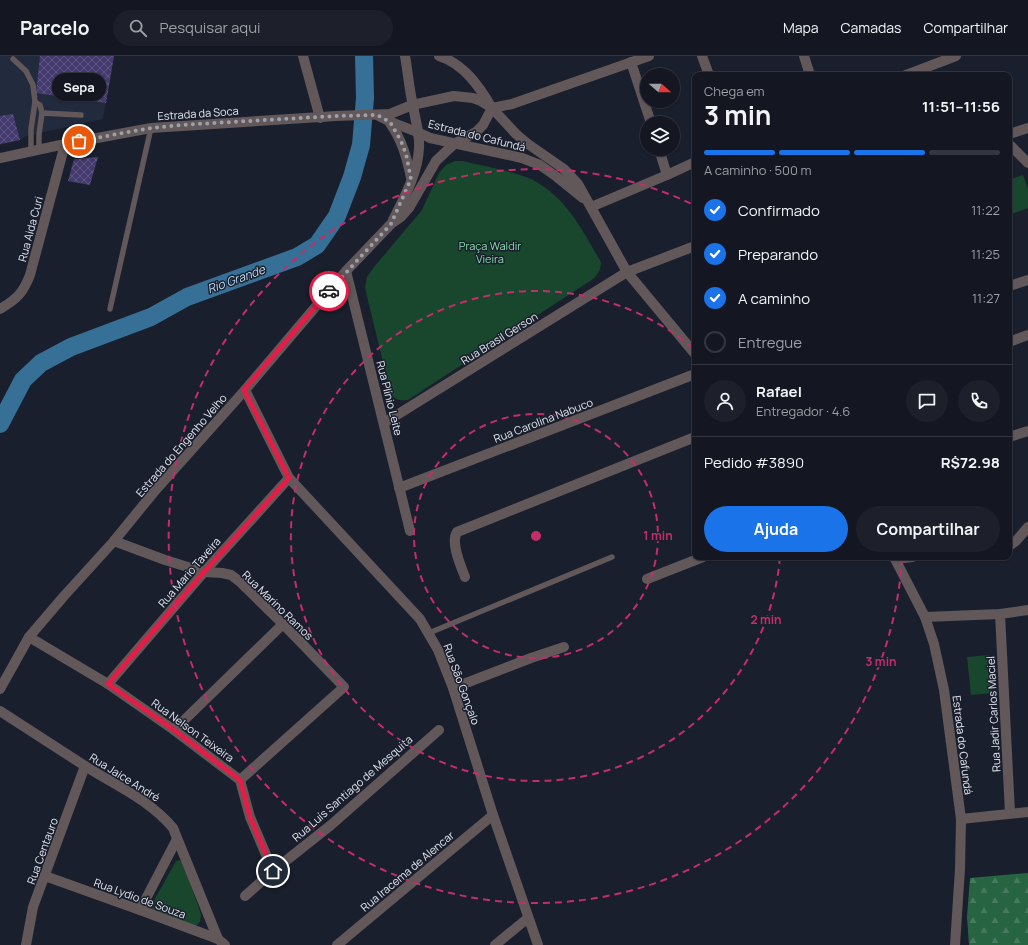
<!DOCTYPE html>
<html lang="pt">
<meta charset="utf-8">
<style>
body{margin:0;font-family:Manrope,sans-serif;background:#1d202a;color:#f1f3f6;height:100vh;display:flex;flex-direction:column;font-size:15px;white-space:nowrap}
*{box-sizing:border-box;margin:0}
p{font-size:13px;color:#9d9fa5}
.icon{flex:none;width:22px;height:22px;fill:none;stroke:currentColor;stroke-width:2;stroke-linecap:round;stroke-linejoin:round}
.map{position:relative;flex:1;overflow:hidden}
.drawer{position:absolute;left:692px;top:16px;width:320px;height:488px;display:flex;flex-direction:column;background:#141722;border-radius:8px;box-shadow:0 1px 3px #0004,0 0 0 1px #333640}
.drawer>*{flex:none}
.needle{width:26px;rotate:110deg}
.controls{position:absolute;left:640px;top:12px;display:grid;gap:8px}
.controls a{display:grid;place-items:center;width:40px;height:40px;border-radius:50%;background:#141722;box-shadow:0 1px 3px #0004,0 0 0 1px #333640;font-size:20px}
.pin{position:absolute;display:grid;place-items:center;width:34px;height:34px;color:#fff;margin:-17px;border:2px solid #fff;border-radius:50%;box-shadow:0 1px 4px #0007}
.courier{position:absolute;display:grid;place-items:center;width:40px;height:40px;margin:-20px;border:3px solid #e11d48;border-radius:50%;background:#fff;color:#222;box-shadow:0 1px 5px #0007}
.bubble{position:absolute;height:28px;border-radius:14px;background:#141722;box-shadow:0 1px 3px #0004,0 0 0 1px #333640;font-size:13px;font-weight:700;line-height:28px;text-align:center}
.head em{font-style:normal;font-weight:700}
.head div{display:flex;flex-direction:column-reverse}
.head{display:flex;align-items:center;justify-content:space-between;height:68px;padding:0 12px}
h1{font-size:26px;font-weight:700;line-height:30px}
.bar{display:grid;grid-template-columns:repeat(4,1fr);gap:6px 4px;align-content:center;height:48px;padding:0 12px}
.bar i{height:5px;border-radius:3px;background:#333640}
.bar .current{background:#1a73e8}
.bar p{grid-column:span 4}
.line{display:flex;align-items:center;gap:10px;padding:0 12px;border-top:1px solid #333640}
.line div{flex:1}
.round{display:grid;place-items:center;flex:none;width:42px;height:42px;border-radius:21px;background:#1d202a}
ol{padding:0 12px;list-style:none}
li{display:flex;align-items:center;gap:12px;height:44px}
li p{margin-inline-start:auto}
li .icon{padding:4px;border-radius:50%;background:#1a73e8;color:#fff;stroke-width:4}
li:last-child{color:#9d9fa5}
li i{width:22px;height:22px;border:2px solid #333640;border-radius:50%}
.button{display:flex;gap:8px;margin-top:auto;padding:8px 12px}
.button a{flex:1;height:46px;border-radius:24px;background:#1a73e8;color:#fff;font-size:16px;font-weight:700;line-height:46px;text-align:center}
.button a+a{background:#1d202a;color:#f1f3f6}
header{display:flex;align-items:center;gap:24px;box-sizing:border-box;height:56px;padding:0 20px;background:#141722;border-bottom:1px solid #333640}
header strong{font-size:19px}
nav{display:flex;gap:22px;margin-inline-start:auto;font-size:14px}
.search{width:280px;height:36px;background:#1d202a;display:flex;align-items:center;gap:10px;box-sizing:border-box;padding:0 14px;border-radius:22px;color:#9d9fa5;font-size:15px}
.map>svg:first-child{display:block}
.built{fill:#222a3d}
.green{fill:#18472d}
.forest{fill:url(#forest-firs)}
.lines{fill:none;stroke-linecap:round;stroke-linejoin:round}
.river{stroke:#367096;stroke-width:18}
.building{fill:url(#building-cross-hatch)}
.service{stroke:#62585a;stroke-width:5.5}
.minor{stroke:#62585a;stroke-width:10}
.tertiary{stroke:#62585a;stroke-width:10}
.done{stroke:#9ca0ab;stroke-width:4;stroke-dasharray:0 7.2}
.route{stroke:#e11d48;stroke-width:5}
.ring{fill:none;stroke:#c52d6a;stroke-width:2;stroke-dasharray:7 5}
.labels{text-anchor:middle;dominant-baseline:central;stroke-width:3;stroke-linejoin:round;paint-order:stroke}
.street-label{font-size:11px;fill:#e2e6ef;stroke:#1a1f2d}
.park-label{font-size:11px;fill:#85dda6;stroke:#1a1f2d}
.water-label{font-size:12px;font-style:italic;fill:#bdddf4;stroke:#1a1f2d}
.centre{fill:#c52d6a;stroke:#1a1f2d;stroke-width:2}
.ring-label{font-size:12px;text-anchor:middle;font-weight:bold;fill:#c52d6a;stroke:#1a1f2d;stroke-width:3;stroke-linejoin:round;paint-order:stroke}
</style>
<header>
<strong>Parcelo</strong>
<div class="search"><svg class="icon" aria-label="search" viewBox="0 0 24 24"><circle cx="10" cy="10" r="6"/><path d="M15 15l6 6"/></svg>Pesquisar aqui</div>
<nav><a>Mapa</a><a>Camadas</a><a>Compartilhar</a></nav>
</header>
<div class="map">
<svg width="1028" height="889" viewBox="0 0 1028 889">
<defs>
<pattern id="forest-firs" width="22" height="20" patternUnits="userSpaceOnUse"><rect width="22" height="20" fill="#276442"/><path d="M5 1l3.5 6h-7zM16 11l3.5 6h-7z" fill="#467a5e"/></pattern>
<pattern id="building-cross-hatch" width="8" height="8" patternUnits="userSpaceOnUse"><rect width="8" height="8" fill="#443a6e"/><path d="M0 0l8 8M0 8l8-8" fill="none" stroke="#5f5683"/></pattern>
</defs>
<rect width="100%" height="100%" fill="#1a1f2d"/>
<polygon class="built" points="0,0 114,0 103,63 26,80 20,84 0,89"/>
<g class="green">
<path d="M455,105H463C483,110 507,114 526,121C564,136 582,174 601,206C601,214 598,218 593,223L408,344C400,345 397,344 391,339L365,232L367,221L374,211L422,154L439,117L446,109Z"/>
<polygon points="1023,119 1028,133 1028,152 1009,159 1009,124"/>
<polygon points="989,599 993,637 971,639 967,601"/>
<polygon points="180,804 183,807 201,858 200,866 194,872 150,855 152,848 176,805"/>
</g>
<polygon class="forest" points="1028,817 1028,889 969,889 967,861 970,822"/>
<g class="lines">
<polyline class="river" points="0,368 23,324 41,307 71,291 151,261 187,241 297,201 317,189 337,160 352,121 361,89 365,42 364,0"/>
</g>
<g class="building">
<polygon points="40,0 114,0 106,47 36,37"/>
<polygon points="13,58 20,84 0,88 0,60"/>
<polygon points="98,101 90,129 68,125 74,103"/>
</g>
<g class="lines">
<g class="service">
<polyline points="13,3 26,15 33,29 35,46 31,73 31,95"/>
<polyline points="35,46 40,49 42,57"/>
<polyline points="39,93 39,78 42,57 81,59"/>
<polyline points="110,253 151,72"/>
<polyline points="429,577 612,501"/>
</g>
<g class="minor">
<polyline points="303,0 320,62"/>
<polyline points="702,0 709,19"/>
<polyline points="804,0 810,19"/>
<polyline points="631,6 651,67"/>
<polyline points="906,19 956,0"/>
<polyline points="492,52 512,48 649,0"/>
<polyline points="1009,78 1028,72"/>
<polyline points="1009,88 1028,107"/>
<polyline points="659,93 667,119"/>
<polyline points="591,151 667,119 695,106"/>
<polyline points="346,215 410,475"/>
<polyline points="1009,230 1028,224"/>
<path d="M0,253C17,243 23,237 30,219L65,88"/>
<polyline points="1009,286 1028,279"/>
<polyline points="245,334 289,422 420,563 438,594 453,632 493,759 538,889"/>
<polyline points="384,367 627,216 695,190"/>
<polyline points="1009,381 1028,375"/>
<polyline points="399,432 695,318"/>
<polyline points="114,485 165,504 204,516 222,517 231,519 239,525 283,568 344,631 240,724"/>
<polyline points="1009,490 1016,485 1028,471"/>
<polyline points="895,503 913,501"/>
<path d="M465,521C461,510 450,487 457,476L695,381"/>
<polyline points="647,523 703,501"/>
<polyline points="1000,558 1010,757"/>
<polyline points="925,561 1000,558 1028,554"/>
<polyline points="29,581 108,628 174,674 240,724 250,761 273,815"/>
<polyline points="108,628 204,516 289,422"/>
<polyline points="453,632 531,602 564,591"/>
<path d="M0,655C28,673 57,692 85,710C115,729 150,744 173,772L218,883"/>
<polyline points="174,674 283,568"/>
<polyline points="961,763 1028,756"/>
<polyline points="45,820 140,854 218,883 225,889"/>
<polyline points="245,840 273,815 331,769 439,674"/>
<polyline points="140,854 177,783"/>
<polyline points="26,889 33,851 85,710"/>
<polyline points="337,889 493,759"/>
<polyline points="495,889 528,862"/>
</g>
<g class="tertiary">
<path d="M377,59C394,69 413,73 430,82L522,102L540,109L557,121L583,142"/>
<path d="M390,67C402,84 407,102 411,122"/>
<polyline points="0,102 65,88 151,72 336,60 390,58 412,49 454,40 473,42 481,45 492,52 516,78 528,88 564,113 578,128 627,216 695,298"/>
<path d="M393,164C404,142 418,117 419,92C420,77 415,64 413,49C409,33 408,16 405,0"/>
<polyline points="894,501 925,561 934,588 944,634 961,763 960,813 955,889"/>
<path d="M0,633L29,581L64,540L114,485L154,436L245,334L346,215L391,168L401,161L409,152L436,105L454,88L476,76L483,69L492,52C479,30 464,8 439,0"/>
</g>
</g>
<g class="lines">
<polyline class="done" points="79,85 151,72 180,69 336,60 377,59 390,66 401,85 406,98 411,123 391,168 329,235"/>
<polyline class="route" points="273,815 250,761 240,724 174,674 108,628 204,516 289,422 244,334 329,235"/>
</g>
<g class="ring">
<circle cx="536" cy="480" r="122"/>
<path d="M780 501A245 245 0 1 1 693 292"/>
<path d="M902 502A367 367 0 1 1 694 149"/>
</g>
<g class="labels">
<g class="street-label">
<text transform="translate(198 57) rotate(-4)">Estrada da Soca</text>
<text transform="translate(477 79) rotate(14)">Estrada do Cafundá</text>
<text transform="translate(30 173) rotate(-75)">Rua Aida Curi</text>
<text transform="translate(499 282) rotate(-32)">Rua Brasil Gerson</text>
<text transform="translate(390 342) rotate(76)">Rua Plínio Leite</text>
<text transform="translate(543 364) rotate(-21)">Rua Carolina Nabuco</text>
<text transform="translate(181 389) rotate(-49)">Estrada do Engenho Velho</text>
<text transform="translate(189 516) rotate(-49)">Rua Mario Taveira</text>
<text transform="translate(278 549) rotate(44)">Rua Marino Ramos</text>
<text transform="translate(462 628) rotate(70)">Rua São Gonçalo</text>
<text transform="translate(993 658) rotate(-93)">Rua Jadir Carlos Maciel</text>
<text transform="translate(193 674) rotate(36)">Rua Nelson Teixeira</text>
<text transform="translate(963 689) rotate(83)">Estrada do Cafundá</text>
<text transform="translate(125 721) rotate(32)">Rua Jaice André</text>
<text transform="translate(352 732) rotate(-41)">Rua Luís Santiago de Mesquita</text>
<text transform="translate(42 795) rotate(-70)">Rua Centauro</text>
<text transform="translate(407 815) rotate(-40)">Rua Iracema de Alencar</text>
<text transform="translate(140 842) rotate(20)">Rua Lydio de Souza</text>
</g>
<g class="park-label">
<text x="490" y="189">Praça Waldir<tspan x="490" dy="13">Vieira</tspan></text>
</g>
<g class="water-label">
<text transform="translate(236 223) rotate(-20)">Rio Grande</text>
</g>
</g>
<circle cx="536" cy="480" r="6" class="centre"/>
<g class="ring-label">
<text x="658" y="484">1 min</text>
<text x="766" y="568">2 min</text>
<text x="881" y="610">3 min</text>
</g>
</svg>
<div class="controls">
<a><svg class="needle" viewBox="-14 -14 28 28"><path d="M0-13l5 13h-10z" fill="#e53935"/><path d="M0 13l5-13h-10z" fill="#9d9fa5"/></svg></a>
<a><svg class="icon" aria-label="layers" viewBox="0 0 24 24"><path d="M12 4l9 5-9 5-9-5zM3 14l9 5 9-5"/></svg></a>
</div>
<div class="pin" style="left:79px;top:85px;background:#ea580c"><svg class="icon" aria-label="bag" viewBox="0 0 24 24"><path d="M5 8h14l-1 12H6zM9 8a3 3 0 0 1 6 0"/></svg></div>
<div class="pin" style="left:273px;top:815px;background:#1f2937"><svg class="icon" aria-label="home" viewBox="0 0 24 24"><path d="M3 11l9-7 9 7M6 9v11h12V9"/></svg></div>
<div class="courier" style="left:329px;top:235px"><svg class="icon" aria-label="car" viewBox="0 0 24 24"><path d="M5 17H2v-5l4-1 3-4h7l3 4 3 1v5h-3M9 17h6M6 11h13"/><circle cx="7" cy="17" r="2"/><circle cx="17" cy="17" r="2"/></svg></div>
<div class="bubble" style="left:52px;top:17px;width:54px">Sepa</div>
<section class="drawer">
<div class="head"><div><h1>3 min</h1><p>Chega em</p></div><em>11:51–11:56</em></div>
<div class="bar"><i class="current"></i><i class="current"></i><i class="current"></i><i></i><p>A caminho · 500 m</p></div>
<ol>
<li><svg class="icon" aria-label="check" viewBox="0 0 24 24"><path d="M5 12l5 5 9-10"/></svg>Confirmado<p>11:22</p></li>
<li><svg class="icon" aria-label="check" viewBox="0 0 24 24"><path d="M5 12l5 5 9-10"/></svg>Preparando<p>11:25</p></li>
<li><svg class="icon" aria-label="check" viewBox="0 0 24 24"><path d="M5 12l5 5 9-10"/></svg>A caminho<p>11:27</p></li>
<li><i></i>Entregue</li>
</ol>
<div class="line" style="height:72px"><a class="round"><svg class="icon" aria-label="person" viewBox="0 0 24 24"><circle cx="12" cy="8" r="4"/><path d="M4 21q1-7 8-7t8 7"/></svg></a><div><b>Rafael</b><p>Entregador · 4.6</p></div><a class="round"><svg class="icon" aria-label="chat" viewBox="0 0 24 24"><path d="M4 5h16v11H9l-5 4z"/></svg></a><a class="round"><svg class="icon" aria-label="phone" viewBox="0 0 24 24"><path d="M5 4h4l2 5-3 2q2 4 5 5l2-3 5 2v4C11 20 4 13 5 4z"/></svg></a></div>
<div class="line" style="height:52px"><div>Pedido #3890</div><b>R$72.98</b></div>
<div class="button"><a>Ajuda</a><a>Compartilhar</a></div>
</section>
</div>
